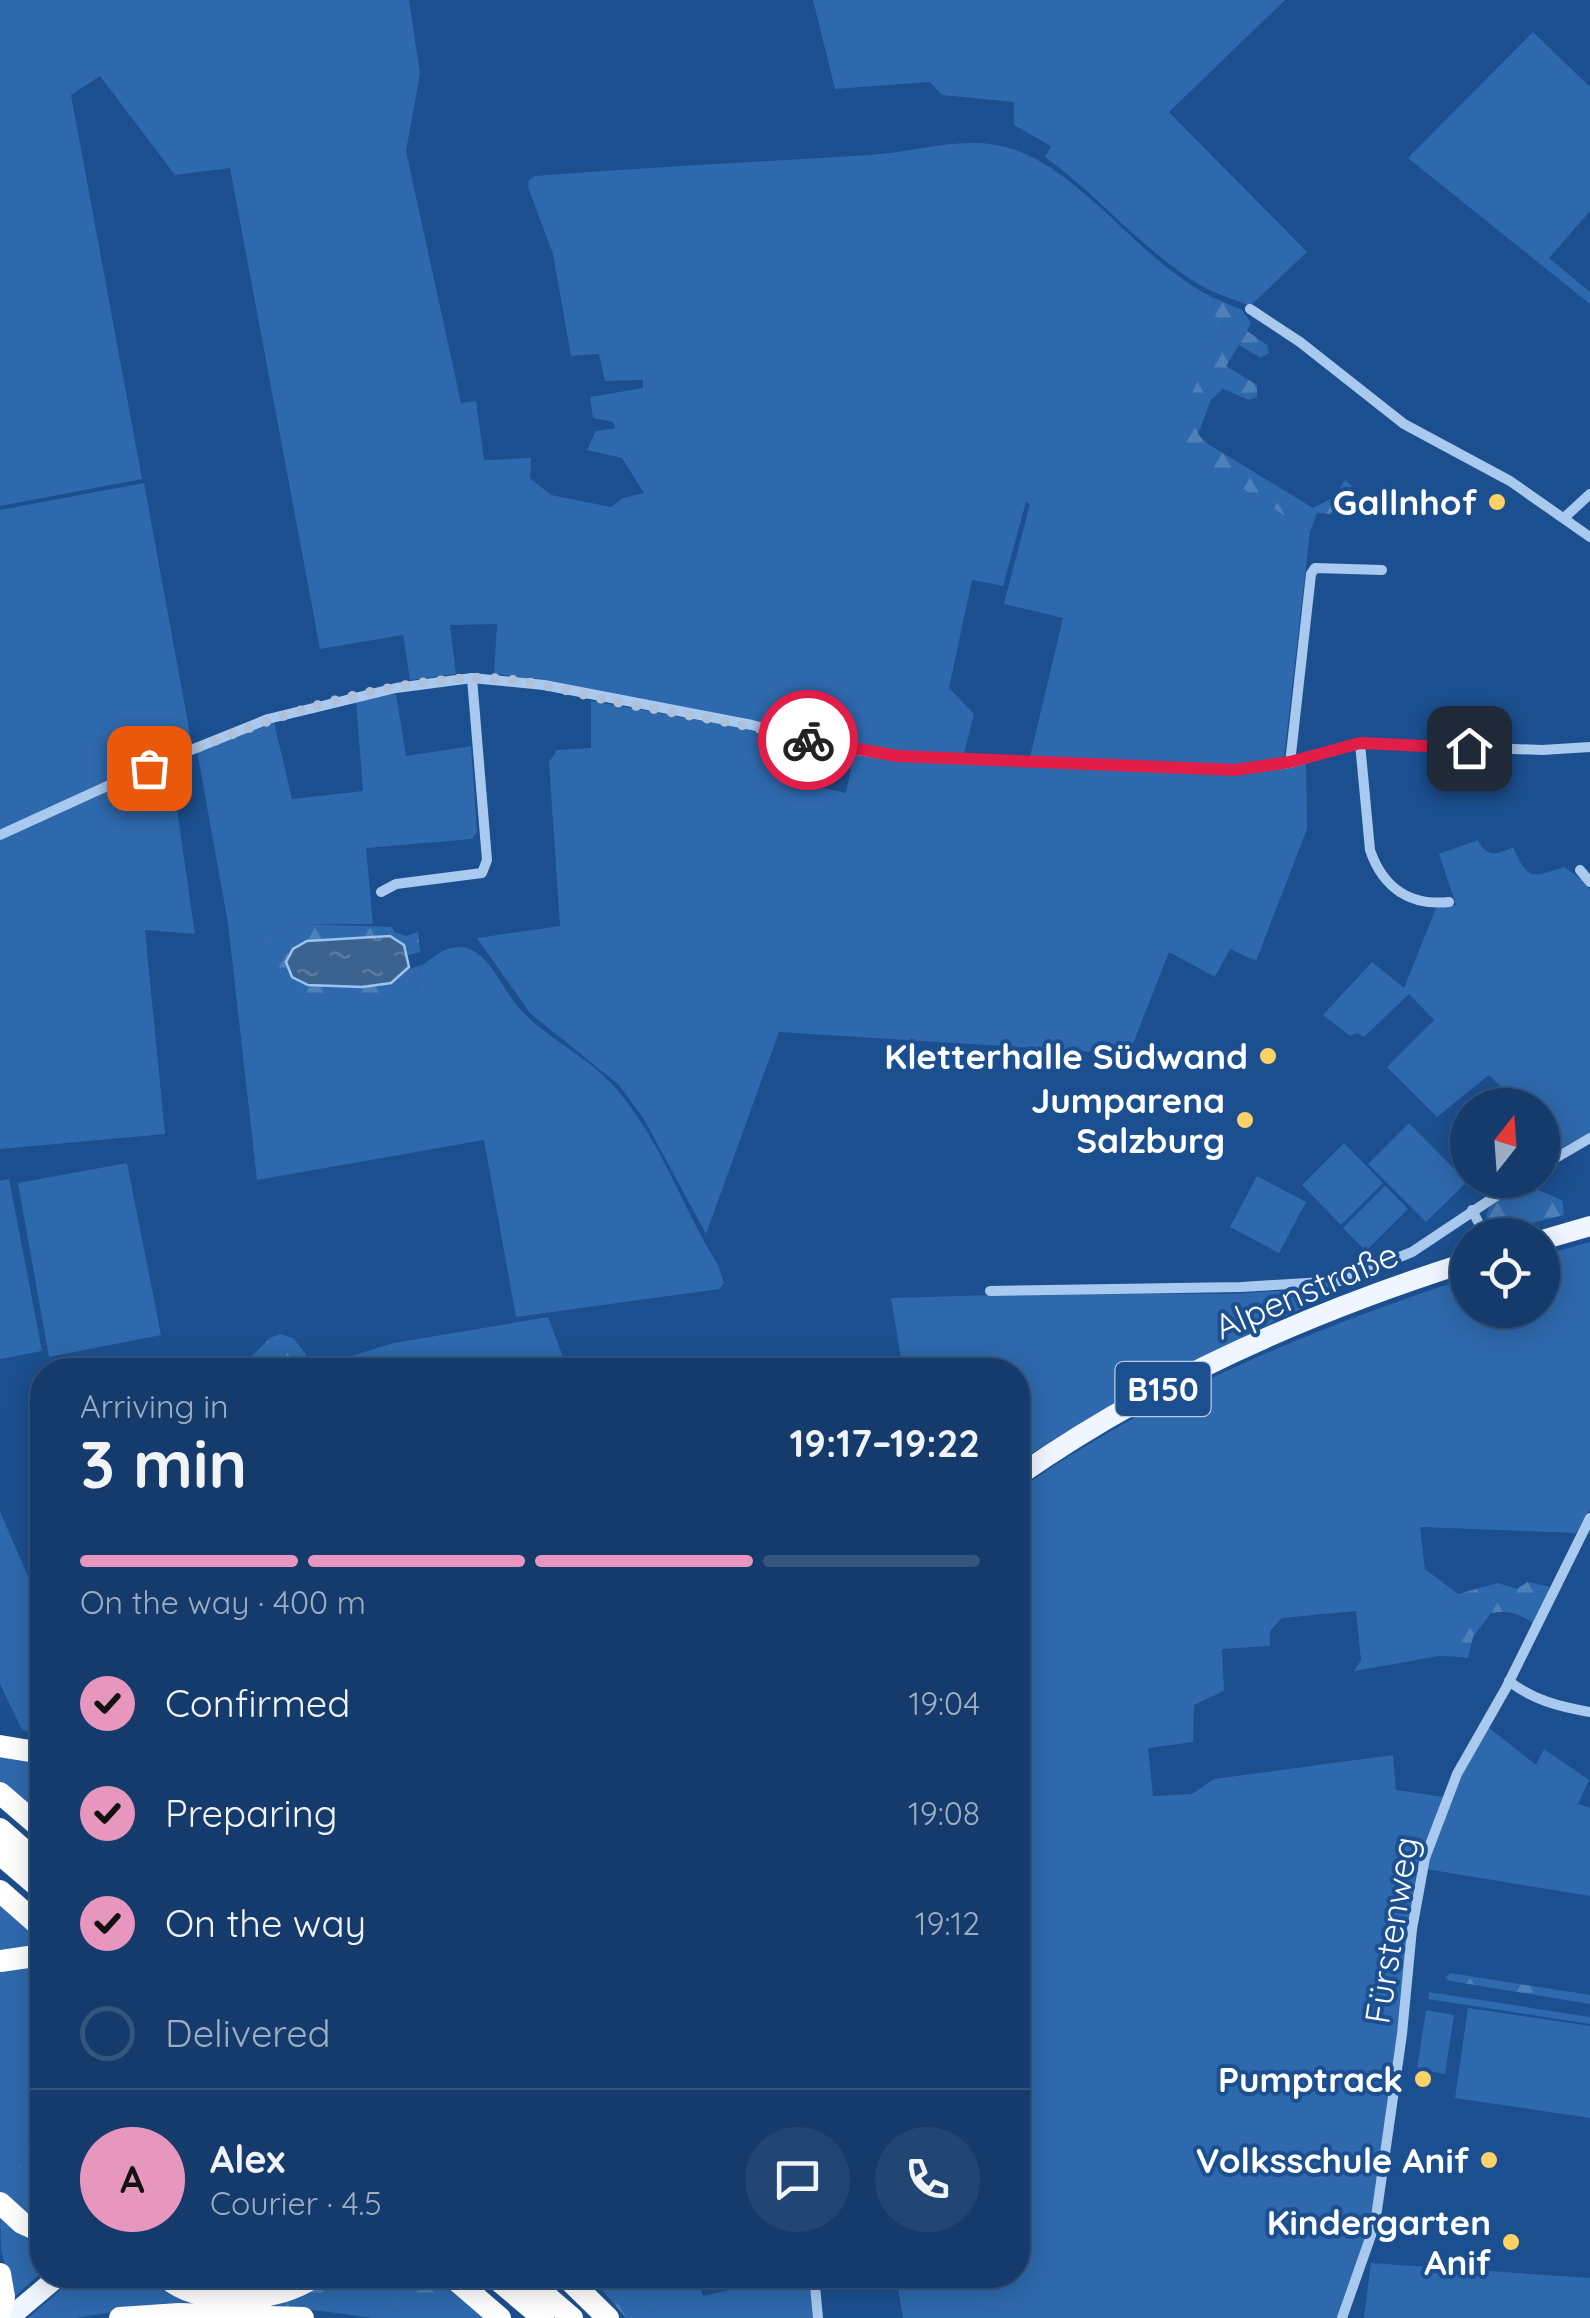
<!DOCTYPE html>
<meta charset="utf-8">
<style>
body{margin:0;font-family:Quicksand,sans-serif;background:#214673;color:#f1f3f6;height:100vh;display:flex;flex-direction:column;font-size:38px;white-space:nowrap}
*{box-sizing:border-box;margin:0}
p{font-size:32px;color:#9dadc1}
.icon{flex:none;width:55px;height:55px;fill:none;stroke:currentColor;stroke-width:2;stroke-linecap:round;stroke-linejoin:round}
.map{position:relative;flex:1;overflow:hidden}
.drawer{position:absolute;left:30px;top:1358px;width:1000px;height:930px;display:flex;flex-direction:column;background:#143b6b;border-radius:40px;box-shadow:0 5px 25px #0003,0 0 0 2px #33557e}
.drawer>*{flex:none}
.needle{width:65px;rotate:17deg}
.tools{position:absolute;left:1450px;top:1088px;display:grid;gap:20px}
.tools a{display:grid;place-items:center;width:110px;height:110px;border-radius:50%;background:#143b6b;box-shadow:0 5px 25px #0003,0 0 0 2px #33557e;font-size:50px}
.pin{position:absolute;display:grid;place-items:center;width:85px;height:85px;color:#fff;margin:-42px;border-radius:20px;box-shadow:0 5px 15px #0006}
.courier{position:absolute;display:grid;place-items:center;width:100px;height:100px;margin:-50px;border:8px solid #e11d48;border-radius:50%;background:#fff;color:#222;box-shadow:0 2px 12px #0007}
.summary em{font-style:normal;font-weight:800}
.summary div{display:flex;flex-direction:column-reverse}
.summary{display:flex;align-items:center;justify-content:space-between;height:170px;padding:0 50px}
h1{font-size:65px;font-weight:800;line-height:75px}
.bar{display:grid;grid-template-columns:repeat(4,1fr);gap:15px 10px;align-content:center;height:120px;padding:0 50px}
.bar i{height:12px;border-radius:8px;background:#33557e}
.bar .selected{background:#e797bd}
.bar p{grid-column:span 4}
.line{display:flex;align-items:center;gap:25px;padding:0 50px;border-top:2px solid #33557e}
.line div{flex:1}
.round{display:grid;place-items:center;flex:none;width:105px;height:105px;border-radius:52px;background:#214673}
ol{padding:0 50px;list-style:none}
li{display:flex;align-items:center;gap:30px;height:110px}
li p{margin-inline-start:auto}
li .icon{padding:10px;border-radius:50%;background:#e797bd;color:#111;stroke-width:4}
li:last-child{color:#9dadc1}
li i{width:55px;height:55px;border:5px solid #33557e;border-radius:50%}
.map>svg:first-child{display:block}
.grass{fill:#2e69ad}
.forest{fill:url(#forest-firs)}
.water{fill:url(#water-ripples);stroke:#9cc4f0;stroke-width:2.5}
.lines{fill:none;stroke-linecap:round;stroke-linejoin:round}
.street{stroke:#a9c9ee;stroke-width:10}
.primary{stroke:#f0f6ff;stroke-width:20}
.highway{stroke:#fff;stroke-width:22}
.done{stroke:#afc1d8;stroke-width:10;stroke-dasharray:0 18}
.route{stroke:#e11d48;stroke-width:12}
.poi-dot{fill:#ffd166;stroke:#1b4f8f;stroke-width:4}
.labels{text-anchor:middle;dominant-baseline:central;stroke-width:8;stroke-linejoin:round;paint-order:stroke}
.shield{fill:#1b4f8f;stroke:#bbcadd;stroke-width:2.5}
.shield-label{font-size:32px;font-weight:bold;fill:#fff}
.poi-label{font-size:35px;font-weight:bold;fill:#fff;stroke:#1b4f8f;text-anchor:end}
.street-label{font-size:35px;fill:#fff;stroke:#1b4f8f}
</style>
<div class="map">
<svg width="1590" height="2318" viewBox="0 0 1590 2318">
<defs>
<pattern id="forest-firs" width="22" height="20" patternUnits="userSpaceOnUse" patternTransform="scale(2.5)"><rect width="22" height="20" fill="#2e69ad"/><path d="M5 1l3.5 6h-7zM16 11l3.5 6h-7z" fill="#4d80b9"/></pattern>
<pattern id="water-ripples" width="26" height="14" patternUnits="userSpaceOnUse" patternTransform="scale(2.5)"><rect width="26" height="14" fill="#3c6290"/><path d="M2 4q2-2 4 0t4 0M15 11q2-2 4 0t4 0" fill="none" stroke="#597aa1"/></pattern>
</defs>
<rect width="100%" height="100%" fill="#1b4f8f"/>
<g class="grass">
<path d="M0,0H409L420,74L406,151L461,403L476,401L484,460L531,458L530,478L551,495L611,507L623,498L644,493L622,458L587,450L596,431L615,428L613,422L593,418L590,397L643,388V380L605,381L599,354L571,356L553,254L528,187L529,180L535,176C647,167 758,162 870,155C916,152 967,134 1013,149C1086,174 1141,263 1214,298L1211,313L1224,323L1171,442L1310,532L1284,758L1234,765L1030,757L1063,618L1004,604L1030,504L1026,502L1003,586L972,580L949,688L974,714L964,754L901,752L846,744L770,724L494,673L497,624L450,625L456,674L410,680L403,635L320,649L230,168L175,175L100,76L71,95L142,479L0,506Z"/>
<path d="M813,0H1285L1169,112L1307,252L1250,306C1234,299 1215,294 1200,285C1143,251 1099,196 1045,157L1051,146L1014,125V102L942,95L930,82L835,89Z"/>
<polygon points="1533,32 1590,87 1590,211 1549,258 1590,292 1590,304 1408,158"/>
<polygon points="144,483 192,745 0,830 0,510"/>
<path d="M396,694L406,756L471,746L477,832L472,839L366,848L373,924H303L271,932L297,994L416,992L422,965C430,960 439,952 448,949C484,936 500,987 519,1008C545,1037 581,1053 608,1080C658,1131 681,1206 718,1265L724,1283L719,1289L516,1317L484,1140L257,1180L228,923L197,751L274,722L292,799L363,791L356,701Z"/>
<polygon points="591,701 760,731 832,751 818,774 815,786 846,793 851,769 831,764 841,754 907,761 1151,771 1266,772 1306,763 1307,829 1256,961 1230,949 1215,977 1169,952 1129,1054 779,1032 706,1234 644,1119 619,1085 530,1013 477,938 560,926 549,762 557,750 591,748"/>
<polygon points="170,762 195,934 145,930 165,1134 0,1149 0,840"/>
<path d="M1478,840C1487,858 1497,855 1513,847C1529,881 1530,878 1564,867L1585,882L1590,891V1133L1561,1148L1543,1129L1542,1105H1519L1489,1075L1437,1117L1387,1067L1434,1020L1409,994L1364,1037L1357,1033L1350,1036L1323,1015L1372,962L1404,988L1436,908L1456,905L1439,854Z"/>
<polygon points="1409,1123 1467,1182 1426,1222 1368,1164"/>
<polygon points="1344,1143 1383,1183 1341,1225 1302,1185"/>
<polygon points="127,1163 161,1335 49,1357 18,1183"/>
<polygon points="1257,1176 1306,1202 1279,1253 1230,1227"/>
<polygon points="9,1179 42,1351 0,1359 0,1181"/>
<polygon points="1385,1186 1408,1209 1366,1251 1343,1228"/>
<path d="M1590,1242V1509L1576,1533L1420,1527L1425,1569L1458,1594L1451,1608L1463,1649L1462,1657L1439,1656L1354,1671L1361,1660L1356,1611L1282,1618L1270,1631V1646L1222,1649L1224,1691L1194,1705L1193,1742L1148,1748L1153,1796L1192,1794L1214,1779L1393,1755L1396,1790L1444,1797L1416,1876L1407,1932L1393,2081L1369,2231L1339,2318H903L898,2288L902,2275H1018V1490C1155,1395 1309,1329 1467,1278L1468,1310H1542L1543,1255Z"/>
<path d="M1323,1288L1327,1297C1220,1346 1117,1398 1018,1462V1370H903L891,1298L1061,1293L1230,1294Z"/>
<polygon points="548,1317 568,1370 325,1370 322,1361 341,1359 394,1343"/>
<polygon points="0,1512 42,1608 42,1733 22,1730 0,1684"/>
<polygon points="1488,1727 1536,1765 1544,1749 1589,1780 1578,1804 1590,1808 1590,1896 1426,1869 1459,1781"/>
<polygon points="0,1753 42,1760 42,1820 0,1784"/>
<polygon points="0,1899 42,1935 42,1949 0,1951"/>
<polygon points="42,1963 42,2133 27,2139 19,2167 42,2183 42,2226 0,2194 0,1968"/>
<polygon points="1429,1992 1590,2017 1590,2024 1428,1999"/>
<polygon points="1468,2008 1590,2026 1590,2118 1455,2098"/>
<polygon points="1426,2010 1454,2015 1445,2074 1417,2069"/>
<polygon points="0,2215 42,2239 42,2272 13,2298 1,2250"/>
<polygon points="1371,2263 1590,2278 1590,2318 1364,2318"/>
<polygon points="78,2275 154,2275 275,2302 273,2306 133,2309 75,2318 28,2318"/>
<polygon points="174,2275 305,2275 271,2289 195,2286"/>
<polygon points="325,2275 440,2275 490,2318 372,2318 330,2312 333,2308 322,2283"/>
<polygon points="619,2275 697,2275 703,2296 794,2275 809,2275 813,2318 655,2318"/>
</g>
<g class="forest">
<polygon points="1214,298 1242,310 1251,323 1247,331 1267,345 1269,353 1261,358 1239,345 1226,366 1257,385 1257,397 1249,400 1223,389 1211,400 1198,434 1208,444 1313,508 1334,497 1345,480 1352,486 1330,514 1317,513 1310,532 1170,442 1224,323 1211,313"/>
<polygon points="303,924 392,927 394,932 406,936 418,932 420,952 408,955 404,945 374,936 346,939 339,985 362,987 391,983 405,970 422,965 416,992 377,1000 297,994 262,969 270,932"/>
<path d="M1527,1180L1538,1190L1562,1200L1564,1215L1508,1229L1487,1226C1482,1201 1508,1191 1527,1180Z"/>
<polygon points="280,1334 293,1338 306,1354 306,1370 260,1370 252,1356 270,1338"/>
<path d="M1528,1582L1550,1587L1533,1623C1518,1613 1508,1610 1491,1613L1473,1637L1468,1658L1462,1657V1649L1453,1643L1451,1608L1458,1594L1498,1583L1516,1589Z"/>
<polygon points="1450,1973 1590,1995 1590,2004 1451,1981 1445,1978"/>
<polygon points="23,2032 41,2046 42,2052 42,2102 20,2078 22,2060 9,2047"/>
<polygon points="42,2133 42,2183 19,2167 27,2139"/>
<path d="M365,2275H426L441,2297C436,2308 431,2318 418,2318L374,2288Z"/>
<polygon points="594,2275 619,2275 655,2318 626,2318 602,2290"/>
<polygon points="322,2283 331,2286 333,2308 330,2312 273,2306 275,2302"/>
</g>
<polygon class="water" points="390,936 404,945 409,967 391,983 362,987 308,985 292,977 286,962 293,949 307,941"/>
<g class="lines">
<g class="street">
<polyline points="1250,309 1300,342 1404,424 1510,481 1590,537"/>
<polyline points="1565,517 1590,494"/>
<path d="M1360,743L1370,850C1383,888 1410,906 1449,902"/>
<polyline points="1290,763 1311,574 1315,568 1382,570"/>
<polyline points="0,835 149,767 268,719 396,688 472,678 544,685 752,725 835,747 897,756 1235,770 1290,763 1360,743 1542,750 1590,747"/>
<polyline points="1580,870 1590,882"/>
<polyline points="381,892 396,884 482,873 487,860 472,678"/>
<polyline points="1542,1166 1590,1138"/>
<polyline points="1472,1210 1485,1235"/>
<polyline points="990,1291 1241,1287 1340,1281 1412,1252 1520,1180"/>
<path d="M1509,1681C1532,1700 1561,1707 1590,1712"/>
<polyline points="814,2275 818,2318"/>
<polyline points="1342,2318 1375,2224 1402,2034 1412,1929 1425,1858 1457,1774 1506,1688 1590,1518"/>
</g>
<g class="primary">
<polyline points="1542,1240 1590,1226"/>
<path d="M1018,1476C1154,1381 1310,1312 1468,1262"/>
<polyline points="9,2318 60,2275"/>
</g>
<g class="highway">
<polyline points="0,1746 42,1753"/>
<polyline points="0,1793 42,1829"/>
<polyline points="0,1829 42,1866"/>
<polyline points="0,1854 42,1890"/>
<polyline points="0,1891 42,1928"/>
<polyline points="0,1961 42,1955"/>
<polyline points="0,2203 22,2223 42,2232"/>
<polyline points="0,2274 4,2297 0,2313"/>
<path d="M164,2275C196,2309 282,2303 316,2275"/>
<polyline points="450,2275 500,2318"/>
<polyline points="492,2275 543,2318"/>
<polyline points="522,2275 572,2318"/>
<polyline points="564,2275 608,2318"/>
<polyline points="120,2318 179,2314 303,2318"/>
</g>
</g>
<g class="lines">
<path class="done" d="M149,768C252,724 358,684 471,678C522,676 572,693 621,703C684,715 746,724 808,740"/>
<polyline class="route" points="808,740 897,756 1235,770 1290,762 1360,743 1469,748"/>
</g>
<g class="poi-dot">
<circle cx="1497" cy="502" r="10"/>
<circle cx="1268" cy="1056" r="10"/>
<circle cx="1245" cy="1120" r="10"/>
<circle cx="1423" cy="2079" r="10"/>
<circle cx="1489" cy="2160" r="10"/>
<circle cx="1511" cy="2242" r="10"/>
</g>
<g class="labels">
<rect class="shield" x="1115.5" y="1362" width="95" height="54" rx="8"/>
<g class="shield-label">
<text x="1163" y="1389">B150</text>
</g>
<g class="poi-label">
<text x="1477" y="502">Gallnhof</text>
<text x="1248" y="1056">Kletterhalle Südwand</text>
<text x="1225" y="1100">Jumparena<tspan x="1225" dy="40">Salzburg</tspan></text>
<text x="1403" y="2079">Pumptrack</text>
<text x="1469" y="2160">Volksschule Anif</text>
<text x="1491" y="2222">Kindergarten<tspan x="1491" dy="40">Anif</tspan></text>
</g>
<g class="street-label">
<text transform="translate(1306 1290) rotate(-23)">Alpenstraße</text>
<text transform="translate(1391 1930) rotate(-81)">Fürstenweg</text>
</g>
</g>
</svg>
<div class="tools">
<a><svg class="needle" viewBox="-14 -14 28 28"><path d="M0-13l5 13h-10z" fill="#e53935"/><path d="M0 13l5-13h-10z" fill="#9dadc1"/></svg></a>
<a><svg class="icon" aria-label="locate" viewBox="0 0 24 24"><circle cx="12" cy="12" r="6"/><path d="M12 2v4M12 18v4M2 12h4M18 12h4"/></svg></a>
</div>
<div class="pin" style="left:149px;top:768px;background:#ea580c"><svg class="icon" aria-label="bag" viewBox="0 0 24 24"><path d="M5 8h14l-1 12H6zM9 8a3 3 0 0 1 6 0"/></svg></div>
<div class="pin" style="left:1469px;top:748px;background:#1f2937"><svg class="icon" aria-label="home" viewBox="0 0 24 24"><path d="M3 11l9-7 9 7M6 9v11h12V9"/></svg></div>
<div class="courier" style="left:808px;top:740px"><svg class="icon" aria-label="bike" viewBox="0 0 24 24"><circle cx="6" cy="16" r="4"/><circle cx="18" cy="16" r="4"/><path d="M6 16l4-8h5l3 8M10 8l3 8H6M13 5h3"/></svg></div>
<section class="drawer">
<div class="summary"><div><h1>3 min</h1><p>Arriving in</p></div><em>19:17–19:22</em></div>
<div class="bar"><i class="selected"></i><i class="selected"></i><i class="selected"></i><i></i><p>On the way · 400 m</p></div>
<ol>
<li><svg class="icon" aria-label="check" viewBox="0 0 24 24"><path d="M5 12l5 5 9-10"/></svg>Confirmed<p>19:04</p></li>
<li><svg class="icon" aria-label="check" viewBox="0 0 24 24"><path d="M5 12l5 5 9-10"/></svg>Preparing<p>19:08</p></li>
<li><svg class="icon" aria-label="check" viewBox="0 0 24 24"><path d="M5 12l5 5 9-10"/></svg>On the way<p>19:12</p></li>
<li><i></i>Delivered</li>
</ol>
<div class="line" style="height:180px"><b class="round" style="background:#e797bd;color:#111">A</b><div><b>Alex</b><p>Courier · 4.5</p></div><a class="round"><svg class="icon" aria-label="chat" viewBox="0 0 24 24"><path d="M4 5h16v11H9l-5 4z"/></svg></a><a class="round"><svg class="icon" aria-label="phone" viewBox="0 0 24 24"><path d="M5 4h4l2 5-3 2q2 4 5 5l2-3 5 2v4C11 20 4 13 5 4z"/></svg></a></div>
</section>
</div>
